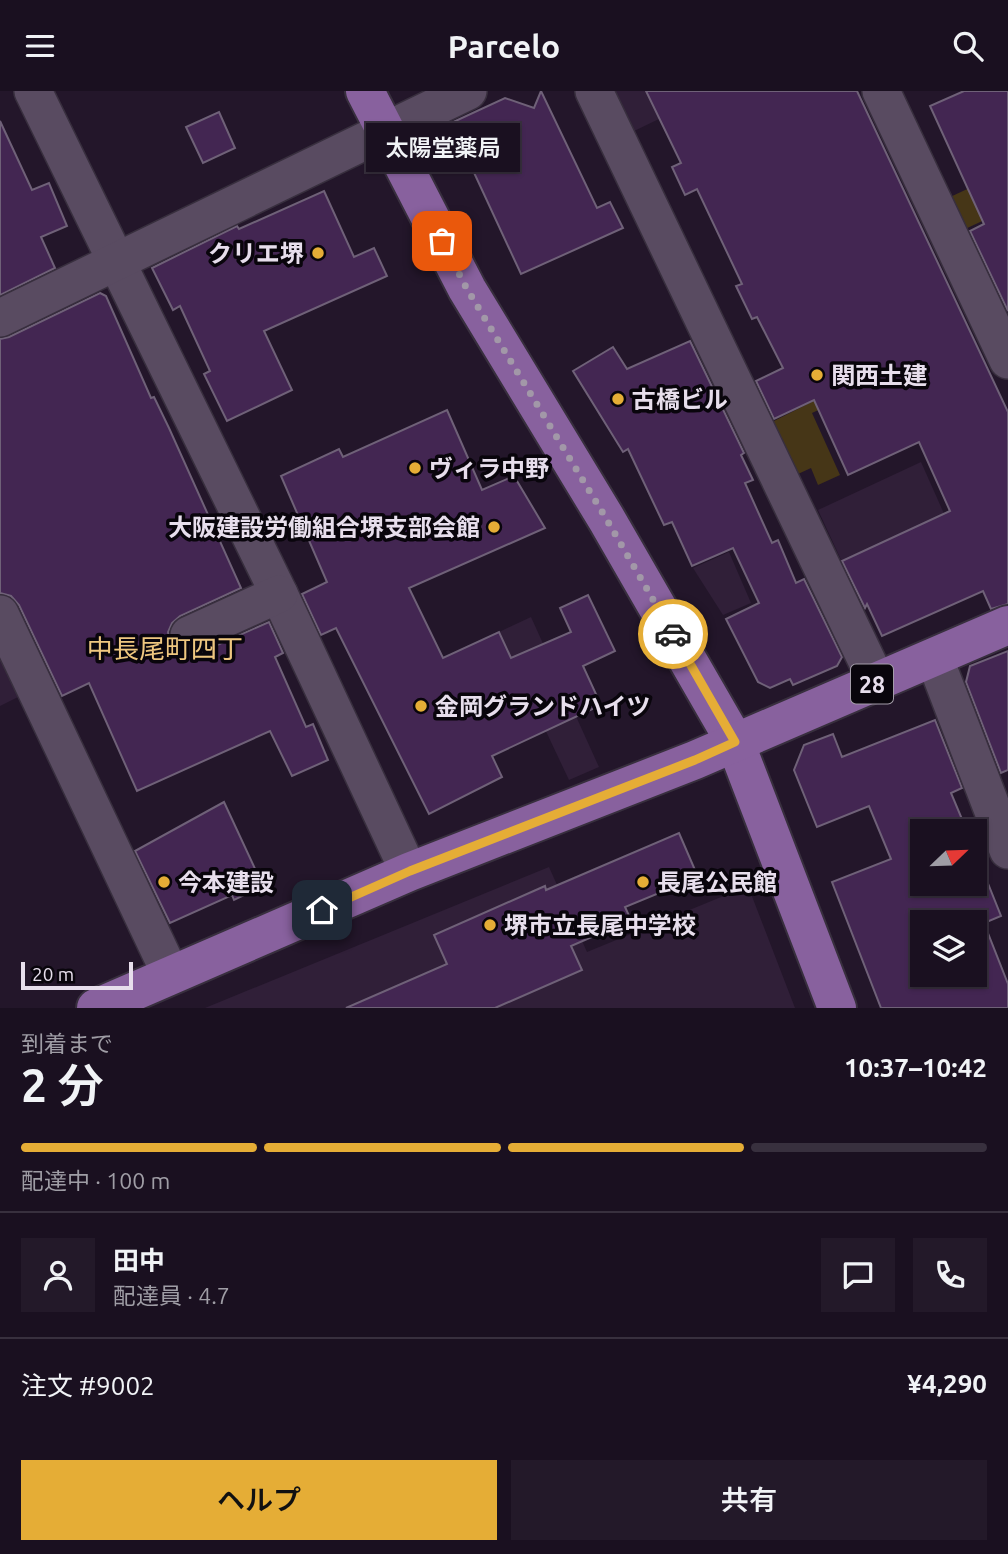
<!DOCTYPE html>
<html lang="ja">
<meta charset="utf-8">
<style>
body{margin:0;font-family:Ubuntu,"Noto Sans JP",sans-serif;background:#231929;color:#f1f3f6;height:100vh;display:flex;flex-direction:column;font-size:26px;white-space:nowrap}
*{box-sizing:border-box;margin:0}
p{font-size:23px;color:#9f9da5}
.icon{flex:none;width:38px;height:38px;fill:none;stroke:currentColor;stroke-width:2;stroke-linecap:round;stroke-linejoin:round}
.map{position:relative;height:917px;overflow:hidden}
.sheet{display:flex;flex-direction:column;background:#1a1020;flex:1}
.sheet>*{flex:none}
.needle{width:46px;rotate:67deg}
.buttons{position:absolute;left:910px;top:728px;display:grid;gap:14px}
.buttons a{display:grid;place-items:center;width:77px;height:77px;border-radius:0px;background:#1a1020;box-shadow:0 2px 5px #0004,0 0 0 2px #38303e;font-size:35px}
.scale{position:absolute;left:21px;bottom:18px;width:112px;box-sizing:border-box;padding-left:7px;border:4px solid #e7deec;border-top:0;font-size:19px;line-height:24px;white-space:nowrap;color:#e7deec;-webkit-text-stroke:5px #09050c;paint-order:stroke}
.pin{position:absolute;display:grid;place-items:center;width:60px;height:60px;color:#fff;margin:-30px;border-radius:14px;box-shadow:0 4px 10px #0006}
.courier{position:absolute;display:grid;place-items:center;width:70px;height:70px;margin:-35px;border:5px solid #e5ad36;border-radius:50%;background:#fff;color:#222;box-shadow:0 2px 9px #0007}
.bubble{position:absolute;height:49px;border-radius:0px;background:#1a1020;box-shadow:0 2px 5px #0004,0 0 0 2px #38303e;font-size:23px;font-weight:600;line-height:49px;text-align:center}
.headline em{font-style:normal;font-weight:600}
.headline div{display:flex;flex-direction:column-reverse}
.headline{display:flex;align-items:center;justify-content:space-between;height:119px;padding:0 21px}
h1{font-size:46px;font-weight:600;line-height:52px}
.bar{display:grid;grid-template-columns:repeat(4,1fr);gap:10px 7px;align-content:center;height:84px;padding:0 21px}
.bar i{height:9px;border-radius:5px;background:#38303e}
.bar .active{background:#e5ad36}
.bar p{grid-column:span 4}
.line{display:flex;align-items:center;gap:18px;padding:0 21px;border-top:2px solid #38303e}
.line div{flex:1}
.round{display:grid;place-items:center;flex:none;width:74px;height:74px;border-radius:0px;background:#231929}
.primary-button{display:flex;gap:14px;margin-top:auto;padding:14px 21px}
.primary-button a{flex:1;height:80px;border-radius:0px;background:#e5ad36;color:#111;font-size:28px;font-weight:600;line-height:80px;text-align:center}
.primary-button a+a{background:#231929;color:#f1f3f6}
header{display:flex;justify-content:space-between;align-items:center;height:91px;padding:0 21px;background:#1a1020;font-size:32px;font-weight:600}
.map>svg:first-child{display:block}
.built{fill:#301f38}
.green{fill:#463617}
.building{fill:#432652;stroke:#6f6178;stroke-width:2;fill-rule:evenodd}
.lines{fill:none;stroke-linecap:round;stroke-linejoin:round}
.minor-casing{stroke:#382f3e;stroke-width:40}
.primary-casing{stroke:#382f3e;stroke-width:42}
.minor{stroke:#594b61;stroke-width:37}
.primary{stroke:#88619e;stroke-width:38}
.done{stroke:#a298a8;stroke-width:7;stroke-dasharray:0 12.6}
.route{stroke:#e5ad36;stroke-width:9}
.poi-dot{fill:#e5ad36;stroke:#09050c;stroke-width:2.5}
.labels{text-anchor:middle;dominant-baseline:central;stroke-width:7;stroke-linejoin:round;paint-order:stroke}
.shield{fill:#09050c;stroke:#a49da9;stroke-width:2}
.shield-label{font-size:23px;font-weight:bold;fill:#e7deec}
.poi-label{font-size:24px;font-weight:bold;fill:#e7deec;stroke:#09050c;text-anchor:start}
.neighbourhood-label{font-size:26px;fill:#efc780;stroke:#09050c}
</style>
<header><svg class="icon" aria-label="menu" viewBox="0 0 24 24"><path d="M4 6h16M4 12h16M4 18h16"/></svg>Parcelo<svg class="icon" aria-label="search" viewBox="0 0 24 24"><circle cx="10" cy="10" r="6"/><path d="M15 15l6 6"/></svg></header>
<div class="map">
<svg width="1008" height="917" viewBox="0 0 1008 917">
<rect width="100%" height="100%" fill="#23162a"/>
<g class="built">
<polygon points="613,0 646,0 659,28 632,41"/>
<polygon points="921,371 958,454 856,501 818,419"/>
<polygon points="729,461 751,512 723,524 693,477"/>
<polygon points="531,526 599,676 569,689 499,541"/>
<polygon points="0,564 20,605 0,615"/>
<polygon points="549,776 587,861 748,795 795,917 205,917"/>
</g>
<g class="green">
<polygon points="1008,79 1008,118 963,139 948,107"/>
<polygon points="873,280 867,296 812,322 840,384 818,394 811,377 798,383 772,331"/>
</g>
<g class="building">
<polygon points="541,0 597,117 610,111 623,137 521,183 451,32 505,7 534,17"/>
<polygon points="646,0 857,0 1008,321 1008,513 991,518 983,500 882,545 867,513 865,517 842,470 950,420 919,351 848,384 814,309 774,328 756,290 783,277 757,226 752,228 736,195 742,193 697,98 685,104 672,76 681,72"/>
<polygon points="964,0 1008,0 1008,220 970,140 984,133 930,15"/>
<polygon points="219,21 235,57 203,72 186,36"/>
<polygon points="0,30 32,99 49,92 67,135 41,146 55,177 0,204"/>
<polygon points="324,100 354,166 374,157 387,185 264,240 292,299 227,330 204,283 210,280 180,215 173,219 152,177 237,135 239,138"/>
<polygon points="100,202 106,205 151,307 154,306 169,337 241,497 180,525 172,532 168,541 170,552 177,561 188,565 197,563 269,531 283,562 275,566 306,636 313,633 328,669 292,685 270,640 137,700 89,592 62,605 19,514 11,505 0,502 0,248 9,246"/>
<polygon points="690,250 744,362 741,364 753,389 745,392 772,452 778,449 796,492 804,488 842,566 837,575 793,594 790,588 770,597 758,591 726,528 759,512 733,457 692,475 672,431 664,434 628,358 623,361 573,280 613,256 627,278"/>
<polygon points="447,319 482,399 514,385 545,437 409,497 443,567 499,541 511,567 571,541 560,517 588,504 615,560 583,575 601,614 492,665 502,686 429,723 336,537 321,544 302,503 327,491 281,385 339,358 343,366"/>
<polygon points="1008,560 1008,679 1001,682 966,591 970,575"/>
<path d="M935,629L962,697L951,702L967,740H922V793H975V760L1001,825L984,832L1008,893V917H881L832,791L891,768L869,715L817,736L794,679L804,654L833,643L842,666ZM922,831H975V884H922Z"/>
<polygon points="224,711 263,795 234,809 232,804 170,832 135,760"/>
<polygon points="679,742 698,786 625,816 631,829 571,855 582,879 495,917 346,917 447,873 434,844 545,795 546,799"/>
</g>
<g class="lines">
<defs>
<g id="minor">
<polyline points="33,0 279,503 409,781"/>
<polyline points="594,0 877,591"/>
<polyline points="881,0 1008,269"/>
<polyline points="0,227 468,0"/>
<polyline points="0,523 171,884"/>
<polyline points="189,544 279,503"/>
<polyline points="934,566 1008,759"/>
</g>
<g id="primary">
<polyline points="365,0 467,198 607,429 735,651 837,917"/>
<polyline points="96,917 409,781 695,669 1008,534"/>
</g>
</defs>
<use href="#minor" class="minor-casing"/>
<use href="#primary" class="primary-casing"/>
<use href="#minor" class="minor"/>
<use href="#primary" class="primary"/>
</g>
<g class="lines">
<polyline class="done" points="442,150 467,198 607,429 673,543"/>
<polyline class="route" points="322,819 410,780 695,669 735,651 673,543"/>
</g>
<g class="poi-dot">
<circle cx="318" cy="162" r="7"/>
<circle cx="817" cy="284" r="7"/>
<circle cx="618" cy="308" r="7"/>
<circle cx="415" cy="377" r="7"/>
<circle cx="494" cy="436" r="7"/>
<circle cx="421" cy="615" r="7"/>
<circle cx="164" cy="791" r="7"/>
<circle cx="643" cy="791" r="7"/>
<circle cx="490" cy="834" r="7"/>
</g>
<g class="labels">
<rect class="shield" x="851" y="573.5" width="42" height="39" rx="5"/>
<g class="shield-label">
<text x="872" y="593">28</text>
</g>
<g class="poi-label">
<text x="304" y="162" text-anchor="end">クリエ堺</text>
<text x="831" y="284">関西土建</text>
<text x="632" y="308">古橋ビル</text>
<text x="429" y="377">ヴィラ中野</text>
<text x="480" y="436" text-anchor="end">大阪建設労働組合堺支部会館</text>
<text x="435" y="615">金岡グランドハイツ</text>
<text x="178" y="791">今本建設</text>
<text x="657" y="791">長尾公民館</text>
<text x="504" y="834">堺市立長尾中学校</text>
</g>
<g class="neighbourhood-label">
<text x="165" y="557">中長尾町四丁</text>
</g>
</g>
</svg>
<div class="buttons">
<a><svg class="needle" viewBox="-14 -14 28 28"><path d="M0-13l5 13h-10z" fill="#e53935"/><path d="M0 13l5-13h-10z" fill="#9f9da5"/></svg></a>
<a><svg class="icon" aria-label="layers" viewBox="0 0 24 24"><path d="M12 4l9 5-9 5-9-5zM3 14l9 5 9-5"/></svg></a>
</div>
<div class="scale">20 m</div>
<div class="pin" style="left:442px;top:150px;background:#ea580c"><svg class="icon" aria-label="bag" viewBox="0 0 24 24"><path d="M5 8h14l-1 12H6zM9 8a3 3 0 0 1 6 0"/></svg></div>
<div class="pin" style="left:322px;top:819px;background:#1f2937"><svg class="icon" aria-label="home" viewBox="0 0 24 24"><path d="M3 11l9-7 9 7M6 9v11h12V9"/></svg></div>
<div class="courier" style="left:673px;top:543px"><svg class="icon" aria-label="car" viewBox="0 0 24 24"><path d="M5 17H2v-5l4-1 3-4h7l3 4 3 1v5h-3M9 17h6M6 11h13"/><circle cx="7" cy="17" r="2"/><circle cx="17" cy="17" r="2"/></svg></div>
<div class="bubble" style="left:366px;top:32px;width:154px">太陽堂薬局</div>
</div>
<section class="sheet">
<div class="headline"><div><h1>2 分</h1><p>到着まで</p></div><em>10:37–10:42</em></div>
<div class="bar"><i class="active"></i><i class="active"></i><i class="active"></i><i></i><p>配達中 · 100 m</p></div>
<div class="line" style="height:126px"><a class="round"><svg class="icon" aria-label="person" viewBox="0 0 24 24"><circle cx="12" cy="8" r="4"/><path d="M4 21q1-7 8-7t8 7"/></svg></a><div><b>田中</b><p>配達員 · 4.7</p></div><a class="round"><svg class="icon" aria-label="chat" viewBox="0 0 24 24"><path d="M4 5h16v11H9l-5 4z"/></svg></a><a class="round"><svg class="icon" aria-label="phone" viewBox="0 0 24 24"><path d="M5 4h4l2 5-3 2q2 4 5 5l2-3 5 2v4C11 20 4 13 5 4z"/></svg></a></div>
<div class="line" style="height:91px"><div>注文 #9002</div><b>¥4,290</b></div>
<div class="primary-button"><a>ヘルプ</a><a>共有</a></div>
</section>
